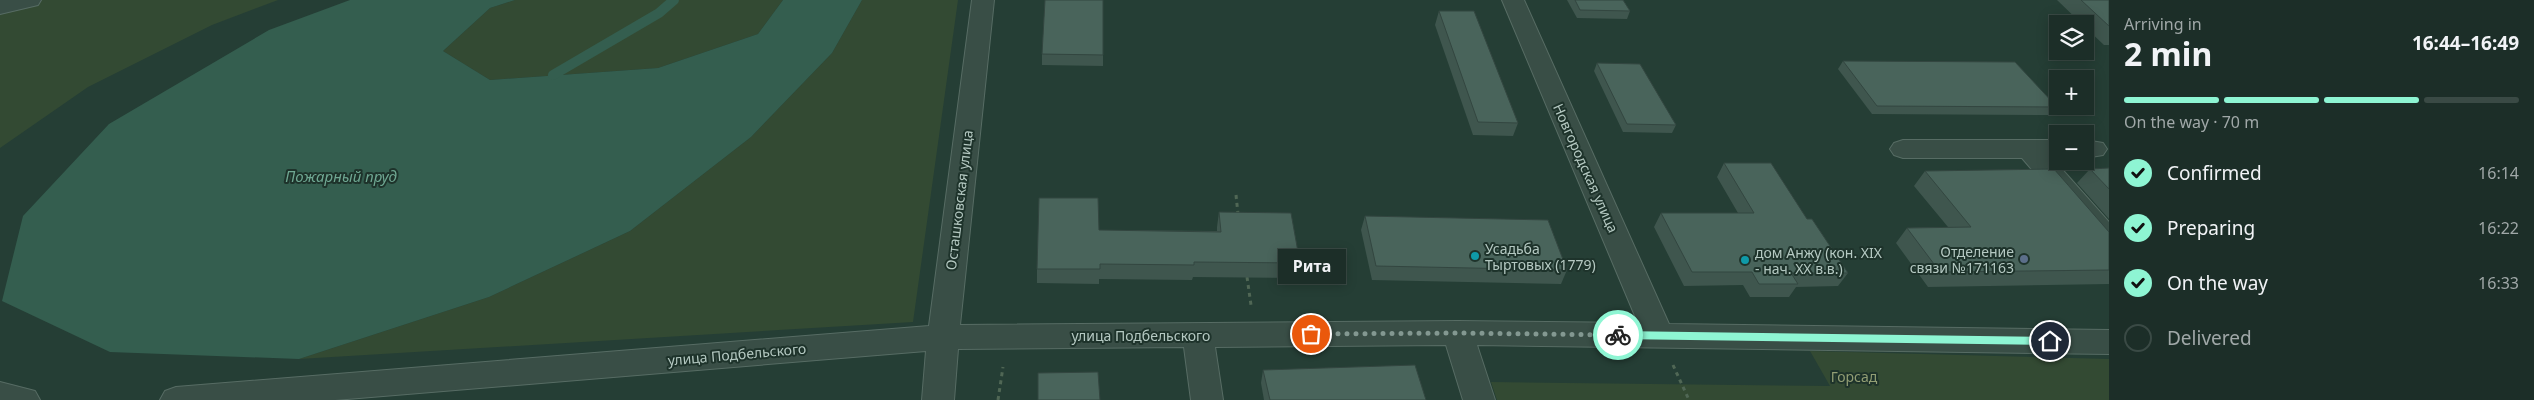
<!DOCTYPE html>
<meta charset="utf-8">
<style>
body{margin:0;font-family:"Noto Sans",sans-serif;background:#293a34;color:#f1f3f6;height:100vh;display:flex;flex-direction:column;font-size:19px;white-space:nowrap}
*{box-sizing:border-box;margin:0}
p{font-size:16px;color:#a0a8a8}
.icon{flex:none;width:28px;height:28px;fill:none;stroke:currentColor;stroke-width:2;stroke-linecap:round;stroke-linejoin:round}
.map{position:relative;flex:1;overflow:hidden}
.panel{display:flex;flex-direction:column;background:#1c2e28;width:425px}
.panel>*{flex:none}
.fabs{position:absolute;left:2049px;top:15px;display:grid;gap:10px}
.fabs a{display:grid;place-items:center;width:45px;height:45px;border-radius:0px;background:#1c2e28;box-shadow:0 2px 12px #0003,0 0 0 1px #3a4a45;font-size:25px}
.pin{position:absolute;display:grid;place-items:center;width:42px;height:42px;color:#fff;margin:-21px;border:2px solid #fff;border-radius:50%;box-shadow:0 1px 5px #0007}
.courier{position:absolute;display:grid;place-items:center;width:50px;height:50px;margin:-25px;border:4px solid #8ef5d3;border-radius:50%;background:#fff;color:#222;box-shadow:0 1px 6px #0007}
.bubble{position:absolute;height:35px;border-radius:0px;background:#1c2e28;box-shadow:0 2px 12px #0003,0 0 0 1px #3a4a45;font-size:16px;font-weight:700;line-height:35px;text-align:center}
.summary em{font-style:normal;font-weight:700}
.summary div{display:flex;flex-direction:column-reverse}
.summary{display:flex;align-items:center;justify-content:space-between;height:85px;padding:0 15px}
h1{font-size:32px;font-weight:700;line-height:38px}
.bar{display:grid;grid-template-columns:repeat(4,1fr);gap:8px 5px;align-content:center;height:60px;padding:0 15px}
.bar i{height:6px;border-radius:4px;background:#3a4a45}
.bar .active{background:#8ef5d3}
.bar p{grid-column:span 4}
ol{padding:0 15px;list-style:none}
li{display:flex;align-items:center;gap:15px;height:55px}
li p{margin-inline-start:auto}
li .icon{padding:5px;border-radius:50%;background:#8ef5d3;color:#111;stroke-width:4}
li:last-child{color:#a0a8a8}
li i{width:28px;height:28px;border:2px solid #3a4a45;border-radius:50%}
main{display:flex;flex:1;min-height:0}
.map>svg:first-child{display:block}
.green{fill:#334a33}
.water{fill:#345e4f}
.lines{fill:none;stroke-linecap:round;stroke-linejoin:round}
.stream{stroke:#345e4f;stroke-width:10}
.minor-casing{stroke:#576c64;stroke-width:2}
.path{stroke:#506755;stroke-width:3;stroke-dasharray:4 4;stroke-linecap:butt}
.minor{fill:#394e46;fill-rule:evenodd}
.wall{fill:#3f564e}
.building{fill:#49645b;stroke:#334640}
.route{fill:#8ef5d3}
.done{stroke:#839891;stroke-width:5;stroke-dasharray:0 9}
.culture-dot{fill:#0f9aa8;stroke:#1e332b;stroke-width:2}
.service-dot{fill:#5c6f8a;stroke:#1e332b;stroke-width:2}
.labels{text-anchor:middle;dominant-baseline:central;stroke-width:4;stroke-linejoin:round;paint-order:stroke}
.street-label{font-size:14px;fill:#b5c9c2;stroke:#1e332b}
.poi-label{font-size:14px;fill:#b5c9c2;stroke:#1e332b;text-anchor:start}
.park-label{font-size:14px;fill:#929e74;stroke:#1e332b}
.water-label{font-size:15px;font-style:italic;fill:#6fa792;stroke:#1e332b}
</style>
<main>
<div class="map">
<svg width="2109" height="400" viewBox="0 0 2109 400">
<rect width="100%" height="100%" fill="#253e35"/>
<g class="green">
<polygon points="0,0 278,0 212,25 88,87 0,148"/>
<polygon points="515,0 783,0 758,34 658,68 490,80 443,51 490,8"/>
<polygon points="862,0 958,0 913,322 299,359 489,297 630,231 751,137 832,53"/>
<polygon points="1810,351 2109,359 2109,400 1497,400 1491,382 1830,386"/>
</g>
<polygon class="water" points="350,0 515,0 490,8 443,51 490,80 658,68 758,34 783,0 862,0 832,53 751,137 630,231 489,297 299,359 110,352 2,301 23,216 109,124 269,30"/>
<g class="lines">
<polyline class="stream" points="553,75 659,13 674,0"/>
<defs>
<g id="minor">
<polygon points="0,0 41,0 38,5 0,14"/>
<polygon points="972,0 994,0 960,325 1458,321 1638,323 1502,0 1524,0 1669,324 2109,330 2109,354 1477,345 1495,400 1463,400 1446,345 1215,347 1223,400 1191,400 1184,347 958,349 954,400 922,400 926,351 335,400 160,400 165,391 176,387 929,326"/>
<polygon points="1903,140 2058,140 2058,158 2052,158 2109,222 2109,251 2099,248 2022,158 1903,158 1894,155 1890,149 1894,143"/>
<polygon points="2085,140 2103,143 2107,149 2103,155 2085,158"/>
<polygon points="0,382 35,391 40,400 0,400"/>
</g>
</defs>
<use href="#minor" class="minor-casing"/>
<g class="path">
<polyline points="1236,195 1238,214"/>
<polyline points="1247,277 1251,305"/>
<polyline points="1673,365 1689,400"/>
<polyline points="998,400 1003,367"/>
</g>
<use href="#minor" class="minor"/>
</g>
<g class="wall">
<polygon points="1567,0 1623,0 1630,11 1627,19 1577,18"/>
<polygon points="2057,0 2109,0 2109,45 2104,45 2085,27 2085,24 2082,24"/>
<polygon points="1439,11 1518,123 1513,136 1473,135 1435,25"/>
<polygon points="1042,54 1103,55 1103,66 1042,65"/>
<polygon points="1843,61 2057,107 2050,115 1872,114 1838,69"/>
<polygon points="1597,63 1676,125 1672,133 1623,132 1594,71"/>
<polygon points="1724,163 1807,219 1848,273 1838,286 1796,287 1789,297 1750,297 1743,285 1684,286 1654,227 1661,213 1738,213 1717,177"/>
<polygon points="2109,168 2109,219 2077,183 2090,169"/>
<polygon points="1925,171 2109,232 2109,284 1928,287 1896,243 1907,228 1948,227 1914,186"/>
<polygon points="1219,212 1300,263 1297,278 1193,277 1192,280 1099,279 1099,284 1037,283 1037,269 1099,230 1217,231 1217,227"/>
<polygon points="1365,216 1567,270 1561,284 1372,280 1361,230"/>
<polygon points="1263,370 1426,400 1264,400 1261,383"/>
</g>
<g class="building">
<polygon points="1045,0 1103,0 1103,55 1042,54"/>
<polygon points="1575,0 1623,0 1630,11 1580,10"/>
<polygon points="2081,0 2109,0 2109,26"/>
<polygon points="1439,11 1474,11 1518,123 1478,122"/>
<polygon points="1843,61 2015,62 2057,107 1877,106"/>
<polygon points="1597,63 1640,64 1676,125 1627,124"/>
<polygon points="1724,163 1771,163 1807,219 1812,219 1848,273 1791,273 1798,284 1759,284 1752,272 1692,272 1661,213 1754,213"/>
<polygon points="2109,168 2109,189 2090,169"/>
<polygon points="2054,169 2109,232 2109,270 1940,272 1907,228 1971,227 1925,171"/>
<polygon points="1039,198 1098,198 1099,230 1221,232 1219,212 1291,213 1300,263 1194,262 1194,265 1100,264 1100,269 1037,269"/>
<polygon points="1365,216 1548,220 1567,270 1376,266"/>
<polygon points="1415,365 1426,400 1270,400 1263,370"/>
<polygon points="1098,372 1100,400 1038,400 1038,373"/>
</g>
<polygon class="route" points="1618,331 2050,337 2055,341 2050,345 1618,339 1613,335"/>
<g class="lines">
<polyline class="done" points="1311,334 1458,333 1618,335"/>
</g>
<g class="culture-dot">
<circle cx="1475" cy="256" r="5"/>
<circle cx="1745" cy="260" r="5"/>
</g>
<circle class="service-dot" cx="2024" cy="259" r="5"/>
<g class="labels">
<g class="street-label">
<text transform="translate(1586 168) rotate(66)">Новгородская улица</text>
<text transform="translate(959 200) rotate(-83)">Осташковская улица</text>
<text x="1141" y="335">улица Подбельского</text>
<text transform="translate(737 354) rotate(-5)">улица Подбельского</text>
</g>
<g class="poi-label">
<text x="1485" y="248">Усадьба<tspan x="1485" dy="16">Тыртовых (1779)</tspan></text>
<text x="2014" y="251" text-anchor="end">Отделение<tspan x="2014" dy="16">связи №171163</tspan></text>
<text x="1755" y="252">дом Анжу (кон. XIX<tspan x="1755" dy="16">- нач. XX в.в.)</tspan></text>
</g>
<g class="park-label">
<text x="1854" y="376">Горсад</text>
</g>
<g class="water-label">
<text x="341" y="176">Пожарный пруд</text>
</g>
</g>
</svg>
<div class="fabs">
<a><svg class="icon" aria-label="layers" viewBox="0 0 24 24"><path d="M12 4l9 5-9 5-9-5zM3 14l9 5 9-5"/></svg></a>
<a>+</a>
<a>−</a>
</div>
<div class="pin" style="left:1311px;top:334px;background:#ea580c"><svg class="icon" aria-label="bag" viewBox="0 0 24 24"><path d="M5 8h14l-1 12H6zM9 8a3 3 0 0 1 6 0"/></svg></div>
<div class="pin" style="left:2050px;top:341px;background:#1f2937"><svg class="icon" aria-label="home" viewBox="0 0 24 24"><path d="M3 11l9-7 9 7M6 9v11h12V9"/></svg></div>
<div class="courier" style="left:1618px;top:335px"><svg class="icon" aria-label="bike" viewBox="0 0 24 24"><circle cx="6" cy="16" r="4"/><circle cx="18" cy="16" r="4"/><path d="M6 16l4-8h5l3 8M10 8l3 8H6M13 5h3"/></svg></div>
<div class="bubble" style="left:1278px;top:249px;width:68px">Рита</div>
</div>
<section class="panel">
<div class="summary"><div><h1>2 min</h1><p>Arriving in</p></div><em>16:44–16:49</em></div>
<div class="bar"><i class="active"></i><i class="active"></i><i class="active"></i><i></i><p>On the way · 70 m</p></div>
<ol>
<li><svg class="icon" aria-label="check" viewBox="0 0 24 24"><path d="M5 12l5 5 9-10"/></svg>Confirmed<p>16:14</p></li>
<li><svg class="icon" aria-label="check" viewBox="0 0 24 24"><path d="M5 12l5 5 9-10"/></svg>Preparing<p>16:22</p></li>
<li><svg class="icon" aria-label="check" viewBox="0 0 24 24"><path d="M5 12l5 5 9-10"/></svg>On the way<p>16:33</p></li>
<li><i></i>Delivered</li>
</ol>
</section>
</main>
